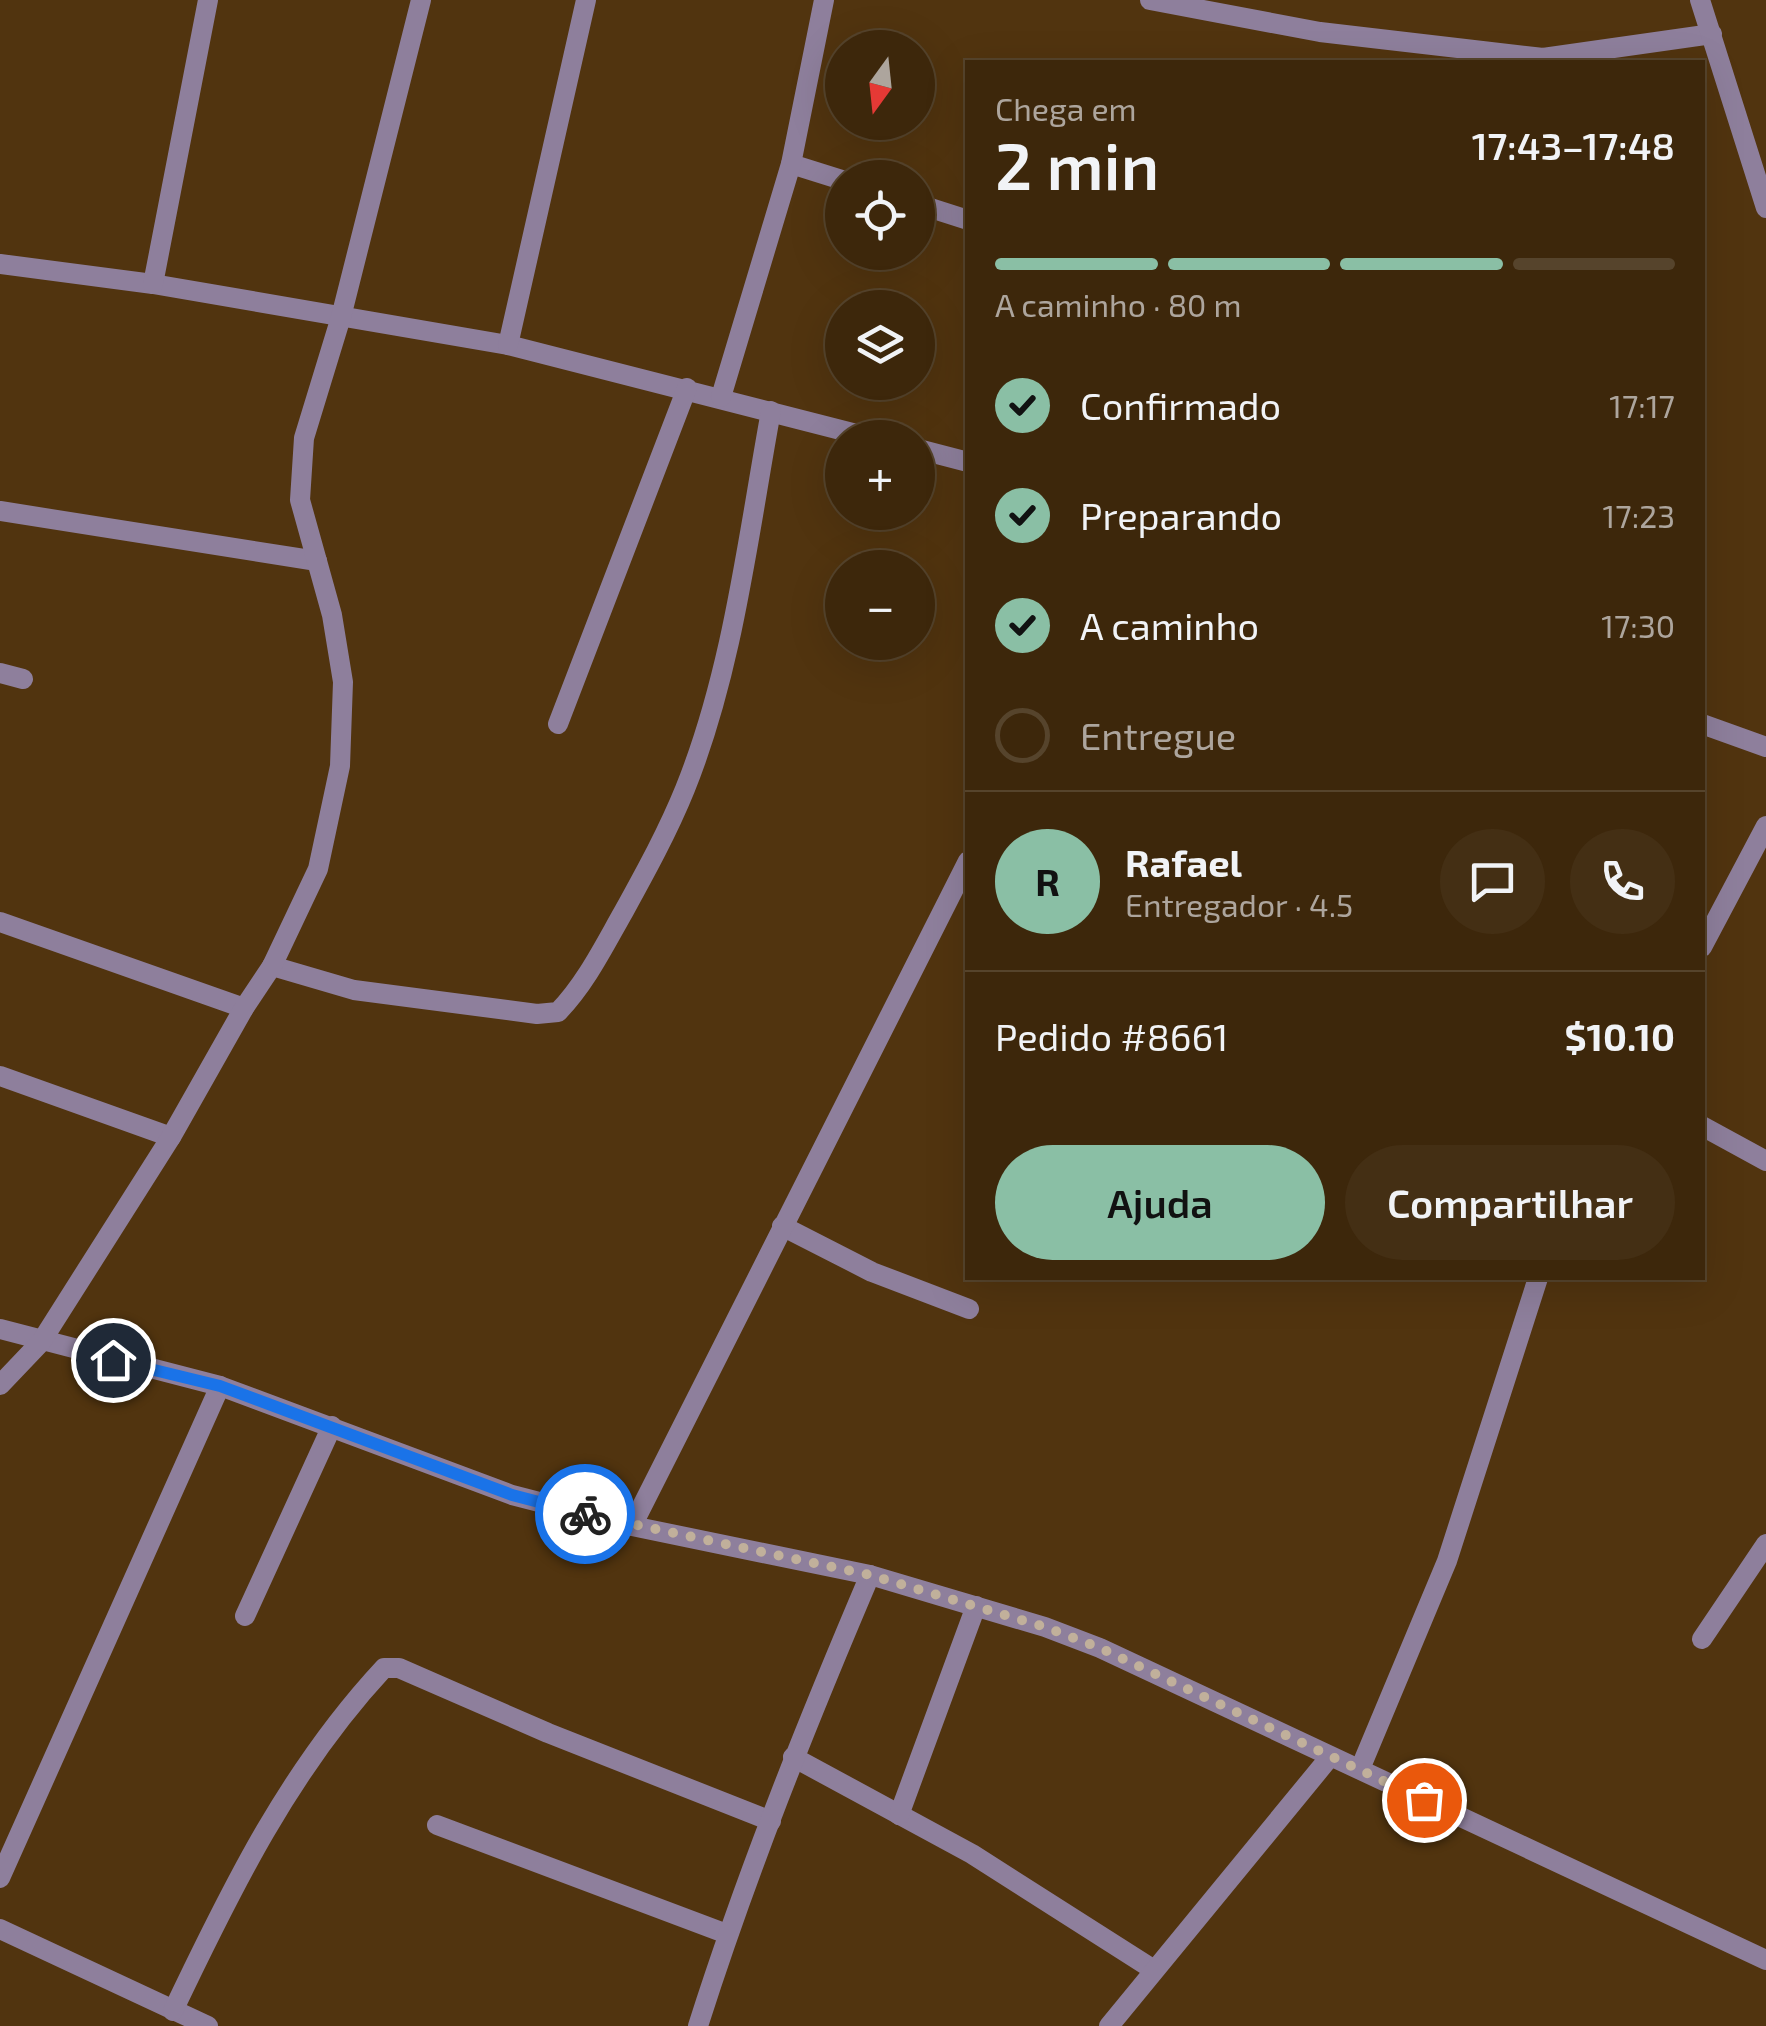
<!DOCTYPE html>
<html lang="pt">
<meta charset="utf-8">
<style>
body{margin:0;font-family:"Exo 2",sans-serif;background:#442f14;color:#f1f3f6;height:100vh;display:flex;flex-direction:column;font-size:38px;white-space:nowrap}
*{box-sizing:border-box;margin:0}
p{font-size:32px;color:#ada59d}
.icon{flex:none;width:55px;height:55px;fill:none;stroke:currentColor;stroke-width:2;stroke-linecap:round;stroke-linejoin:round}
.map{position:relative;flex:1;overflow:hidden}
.sheet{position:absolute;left:965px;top:60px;width:740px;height:1220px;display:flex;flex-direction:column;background:#3d270b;border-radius:0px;box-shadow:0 10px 40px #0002,0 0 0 2px #56442c}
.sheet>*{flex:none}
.needle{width:65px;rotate:195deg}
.buttons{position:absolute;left:825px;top:30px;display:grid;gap:20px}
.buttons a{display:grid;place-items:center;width:110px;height:110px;border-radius:50%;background:#3d270b;box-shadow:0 10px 40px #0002,0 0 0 2px #56442c;font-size:50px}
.pin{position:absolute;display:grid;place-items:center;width:85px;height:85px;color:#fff;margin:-42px;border:5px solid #fff;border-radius:50%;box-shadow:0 2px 10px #0007}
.courier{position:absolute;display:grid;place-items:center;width:100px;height:100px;margin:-50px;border:8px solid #1a73e8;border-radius:50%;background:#fff;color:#222;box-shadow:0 2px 12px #0007}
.overview em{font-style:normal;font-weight:600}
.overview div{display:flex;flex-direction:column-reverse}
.overview{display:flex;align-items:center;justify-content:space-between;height:170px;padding:0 30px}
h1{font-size:65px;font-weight:600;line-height:75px}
.bar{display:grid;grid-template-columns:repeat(4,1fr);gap:15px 10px;align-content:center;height:120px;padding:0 30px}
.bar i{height:12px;border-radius:8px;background:#56442c}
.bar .current{background:#8abfa5}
.bar p{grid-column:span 4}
.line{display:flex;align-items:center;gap:25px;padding:0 30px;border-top:2px solid #56442c}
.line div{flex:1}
.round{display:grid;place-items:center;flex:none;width:105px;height:105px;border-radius:52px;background:#442f14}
ol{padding:0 30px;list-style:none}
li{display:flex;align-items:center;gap:30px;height:110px}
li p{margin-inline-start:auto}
li .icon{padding:10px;border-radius:50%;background:#8abfa5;color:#111;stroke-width:4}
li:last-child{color:#ada59d}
li i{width:55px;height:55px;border:5px solid #56442c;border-radius:50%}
.cta{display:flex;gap:20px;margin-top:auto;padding:20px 30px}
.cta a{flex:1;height:115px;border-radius:60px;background:#8abfa5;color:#111;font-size:40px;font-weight:600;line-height:115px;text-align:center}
.cta a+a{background:#442f14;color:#f1f3f6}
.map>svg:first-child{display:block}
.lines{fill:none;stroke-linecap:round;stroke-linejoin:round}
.street{stroke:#8e7f9c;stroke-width:20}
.done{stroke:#c1b09b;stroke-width:10;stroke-dasharray:0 18}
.route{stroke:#1a73e8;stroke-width:12}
</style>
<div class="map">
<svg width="1766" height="2026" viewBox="0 0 1766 2026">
<rect width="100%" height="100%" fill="#51340f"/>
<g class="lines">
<g class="street">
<polyline points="1150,0 1320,32 1543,58 1712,34"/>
<polyline points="1700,0 1766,208"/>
<polyline points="791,164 842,180"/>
<polyline points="918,204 968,220"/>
<polyline points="0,264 153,284 508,345 872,438"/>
<polyline points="153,284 208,0"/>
<polyline points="508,345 586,0"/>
<polyline points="721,397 791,164 824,0"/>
<polyline points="918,449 968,462"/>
<polyline points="0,511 317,561"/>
<polyline points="0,673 23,679"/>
<polyline points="558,724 687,388"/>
<polyline points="1702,724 1766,747"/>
<polyline points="0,922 244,1008"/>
<polyline points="1702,947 1766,826"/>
<path d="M272,966L354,990L537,1014L558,1012C586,983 604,946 624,911C646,871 668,831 685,789C733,670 748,536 771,411"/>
<polyline points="0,1076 171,1137"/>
<polyline points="1702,1126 1766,1161"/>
<polyline points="782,1226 872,1272 969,1309"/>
<polyline points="0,1329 220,1386 512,1495 632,1526 870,1575 1045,1627 1100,1648 1766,1960"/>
<polyline points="0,1385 41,1342 171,1137 244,1008 272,966 318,869 340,766 343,682 332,615 300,500 304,438 341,317 421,0"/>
<polyline points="632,1526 968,861"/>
<polyline points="245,1616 332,1426"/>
<polyline points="1702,1639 1766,1544"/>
<polyline points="793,1757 972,1854 1154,1970"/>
<polyline points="1360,1769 1447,1561 1538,1278"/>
<polyline points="899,1815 976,1606"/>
<polyline points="437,1825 727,1934"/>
<polyline points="0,1878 220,1386"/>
<polyline points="0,1929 208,2026"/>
<path d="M173,2011C232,1887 290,1769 384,1668H399L548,1733L771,1821"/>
<path d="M698,2026C747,1872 807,1723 870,1575"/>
<polyline points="1109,2026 1329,1758"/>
</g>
</g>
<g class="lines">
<polyline class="done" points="585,1514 870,1575 1045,1627 1100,1648 1424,1800"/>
<polyline class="route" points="113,1360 220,1386 512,1495 585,1514"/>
</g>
</svg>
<div class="buttons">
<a><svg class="needle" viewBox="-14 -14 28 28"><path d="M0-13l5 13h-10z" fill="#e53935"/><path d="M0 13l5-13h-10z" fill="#ada59d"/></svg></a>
<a><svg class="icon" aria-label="locate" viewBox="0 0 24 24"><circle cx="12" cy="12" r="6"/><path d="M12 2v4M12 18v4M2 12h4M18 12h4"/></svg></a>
<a><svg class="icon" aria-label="layers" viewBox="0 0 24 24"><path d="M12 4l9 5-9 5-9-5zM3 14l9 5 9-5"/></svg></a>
<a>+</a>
<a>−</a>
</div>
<div class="pin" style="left:1424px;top:1800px;background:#ea580c"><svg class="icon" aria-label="bag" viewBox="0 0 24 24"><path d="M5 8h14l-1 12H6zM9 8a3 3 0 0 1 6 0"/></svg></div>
<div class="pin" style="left:113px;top:1360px;background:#1f2937"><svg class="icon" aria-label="home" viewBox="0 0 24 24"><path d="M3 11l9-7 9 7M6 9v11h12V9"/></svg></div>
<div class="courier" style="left:585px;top:1514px"><svg class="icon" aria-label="bike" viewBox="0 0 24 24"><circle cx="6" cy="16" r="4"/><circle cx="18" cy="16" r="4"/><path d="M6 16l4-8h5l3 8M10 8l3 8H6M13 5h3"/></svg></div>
<section class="sheet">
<div class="overview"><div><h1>2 min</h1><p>Chega em</p></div><em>17:43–17:48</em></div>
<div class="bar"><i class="current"></i><i class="current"></i><i class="current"></i><i></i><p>A caminho · 80 m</p></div>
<ol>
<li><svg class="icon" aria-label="check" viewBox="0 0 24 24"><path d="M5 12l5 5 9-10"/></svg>Confirmado<p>17:17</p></li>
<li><svg class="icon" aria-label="check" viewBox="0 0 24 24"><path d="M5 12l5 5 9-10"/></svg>Preparando<p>17:23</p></li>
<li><svg class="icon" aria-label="check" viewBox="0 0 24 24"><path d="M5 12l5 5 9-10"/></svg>A caminho<p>17:30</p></li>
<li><i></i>Entregue</li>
</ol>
<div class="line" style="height:180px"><b class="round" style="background:#8abfa5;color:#111">R</b><div><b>Rafael</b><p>Entregador · 4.5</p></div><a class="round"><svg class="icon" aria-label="chat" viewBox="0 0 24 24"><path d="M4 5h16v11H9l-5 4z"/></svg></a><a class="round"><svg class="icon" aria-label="phone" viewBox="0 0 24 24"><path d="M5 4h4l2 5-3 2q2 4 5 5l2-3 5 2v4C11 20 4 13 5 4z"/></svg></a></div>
<div class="line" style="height:130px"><div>Pedido #8661</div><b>$10.10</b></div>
<div class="cta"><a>Ajuda</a><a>Compartilhar</a></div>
</section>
</div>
